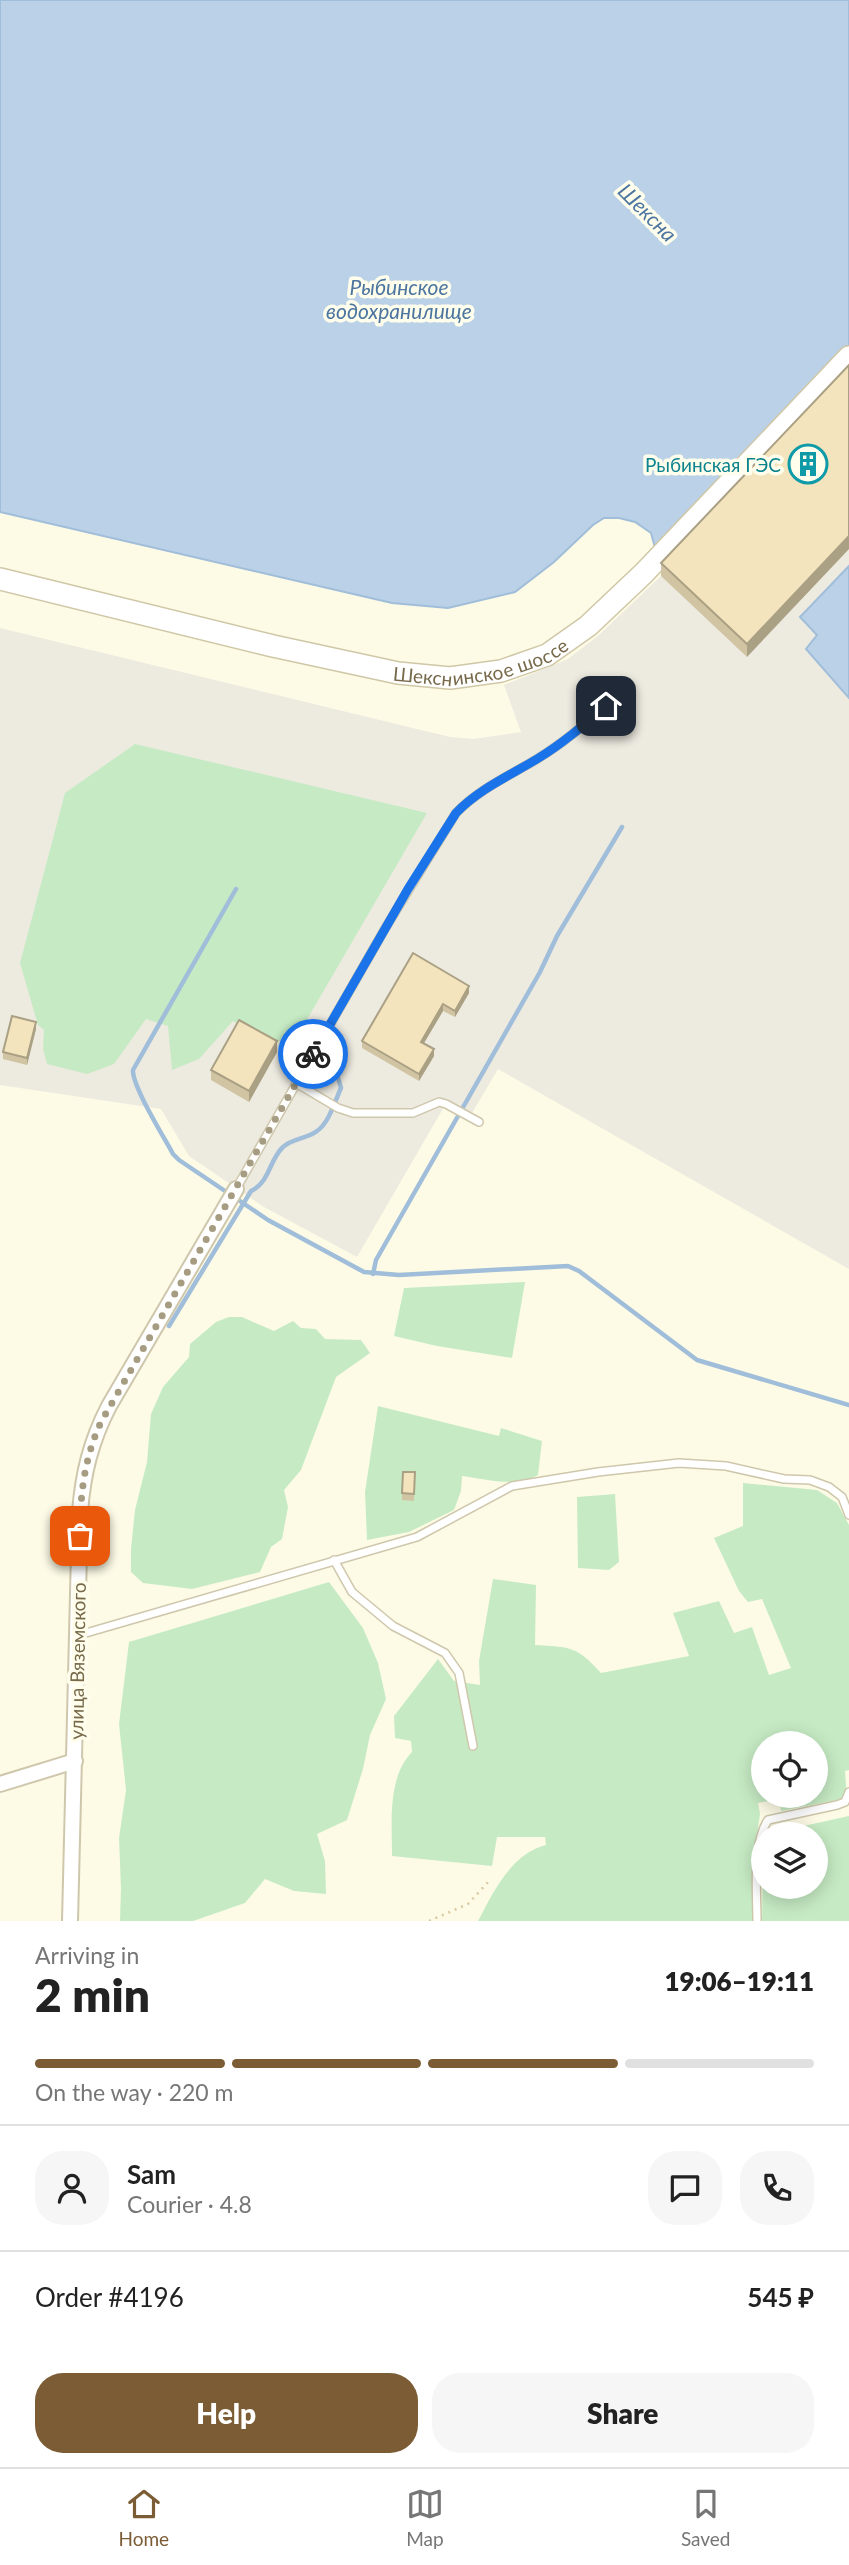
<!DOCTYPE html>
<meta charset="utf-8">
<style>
body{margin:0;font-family:Lato,sans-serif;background:#f6f6f6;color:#222;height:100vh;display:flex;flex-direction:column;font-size:26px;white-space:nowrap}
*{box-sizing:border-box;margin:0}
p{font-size:23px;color:#767676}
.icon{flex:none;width:38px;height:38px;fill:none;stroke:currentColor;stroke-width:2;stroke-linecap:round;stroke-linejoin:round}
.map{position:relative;height:1921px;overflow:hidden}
.drawer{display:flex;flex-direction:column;background:#fff;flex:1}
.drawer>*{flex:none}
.fabs{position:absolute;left:751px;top:1731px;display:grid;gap:14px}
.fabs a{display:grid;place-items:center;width:77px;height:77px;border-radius:50%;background:#fff;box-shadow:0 4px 18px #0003;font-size:35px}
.pin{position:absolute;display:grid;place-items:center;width:60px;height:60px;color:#fff;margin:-30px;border-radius:14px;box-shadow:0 4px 10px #0006}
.courier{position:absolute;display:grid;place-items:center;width:70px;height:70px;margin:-35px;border:5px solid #1a73e8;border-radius:50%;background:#fff;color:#222;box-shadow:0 2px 9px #0007}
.overview em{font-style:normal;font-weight:800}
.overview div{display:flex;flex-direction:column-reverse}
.overview{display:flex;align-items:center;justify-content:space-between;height:119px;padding:0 35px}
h1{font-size:46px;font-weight:800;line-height:52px}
.bar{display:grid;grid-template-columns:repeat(4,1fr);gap:10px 7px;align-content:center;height:84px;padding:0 35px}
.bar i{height:9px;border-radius:5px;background:#e0e0e0}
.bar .current{background:#7b5c34}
.bar p{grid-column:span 4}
.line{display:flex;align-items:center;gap:18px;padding:0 35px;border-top:2px solid #e0e0e0}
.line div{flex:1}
.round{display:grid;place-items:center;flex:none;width:74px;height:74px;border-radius:28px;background:#f6f6f6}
.button{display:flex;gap:14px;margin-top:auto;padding:14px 35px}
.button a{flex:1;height:80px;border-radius:28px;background:#7b5c34;color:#fff;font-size:28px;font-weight:800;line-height:80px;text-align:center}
.button a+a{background:#f6f6f6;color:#222}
.tab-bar{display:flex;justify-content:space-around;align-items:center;height:98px;border-top:2px solid #e0e0e0;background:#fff;font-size:19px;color:#767676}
.tab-bar a{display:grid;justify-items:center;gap:4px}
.tab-bar .current{color:#7b5c34}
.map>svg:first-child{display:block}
.industrial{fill:#edeae0}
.green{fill:#c6ebc4;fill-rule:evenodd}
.water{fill:#bad1e7;stroke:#a0bdd9;stroke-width:2}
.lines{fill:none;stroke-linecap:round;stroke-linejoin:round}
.stream{stroke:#a0bdd9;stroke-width:4.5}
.lane-casing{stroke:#cfc7ac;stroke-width:10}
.street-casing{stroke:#cfc7ac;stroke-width:18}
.secondary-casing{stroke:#d0c7a7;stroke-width:24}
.path{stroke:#d8c8a0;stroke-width:2.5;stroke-dasharray:2 5;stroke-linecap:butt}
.lane{stroke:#fff;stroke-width:7}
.street{stroke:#fff;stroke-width:14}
.secondary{stroke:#fff;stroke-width:21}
.wall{fill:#d1c4a3}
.shaded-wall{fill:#aaa084}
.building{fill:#f3e4bd;stroke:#aaa084;stroke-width:2}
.done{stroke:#a69c81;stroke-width:7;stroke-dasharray:0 12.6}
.route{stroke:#1a73e8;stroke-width:9}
.labels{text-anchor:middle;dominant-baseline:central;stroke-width:7;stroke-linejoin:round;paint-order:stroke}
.culture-label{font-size:19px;fill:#0d838f;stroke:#fffeec;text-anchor:end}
.street-label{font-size:19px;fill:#77694a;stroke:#fffeec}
.water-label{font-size:21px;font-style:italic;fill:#4c76a0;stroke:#fffeec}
</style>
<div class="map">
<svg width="849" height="1921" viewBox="0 0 849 1921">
<rect width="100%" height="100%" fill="#fdfbe6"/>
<polygon class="industrial" points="849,379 849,566 800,617 817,635 806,650 849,698 849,1269 498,1069 472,1113 448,1100 357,1257 264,1207 189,1156 161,1109 0,1085 0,628 450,737 474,739 521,732 504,685 568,659 599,635 661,576"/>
<g class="green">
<polygon points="135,744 427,813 305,1023 272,1046 233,1021 199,1059 172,1070 168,1026 146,1019 114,1064 87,1074 47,1064 43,1049 44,1030 38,1025 20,963 65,793"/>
<polygon points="525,1282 512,1358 437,1346 394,1336 404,1288"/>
<polygon points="229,1317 242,1317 274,1331 293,1321 301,1328 316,1329 325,1339 361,1340 370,1353 336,1377 301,1470 284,1490 288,1507 282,1539 271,1547 260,1572 192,1589 143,1583 131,1572 131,1549 135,1510 147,1462 151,1414 163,1387 189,1357 190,1344 216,1322"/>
<path d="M378,1406L499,1436L501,1428L542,1441L538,1475C515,1488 486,1479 462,1476L461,1491L454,1510L409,1532L367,1540L365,1492Z"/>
<path d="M743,1483L817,1490L837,1503L849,1525V1770L845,1771L847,1798L781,1811L779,1799L758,1803L760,1814L753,1863V1921H478C494,1891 511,1854 546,1845L545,1837H497L492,1866L392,1856C392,1822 387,1778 412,1752L411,1741L395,1738L394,1716L438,1659L454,1681L480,1685L479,1661L493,1579L536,1585L535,1645C570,1647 577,1646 601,1673L689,1656L673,1613L719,1601L734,1633L752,1627L769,1675L791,1668L762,1599L748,1602L739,1591L714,1538L743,1526ZM763,1743H816V1796H763Z"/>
<polygon points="615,1494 619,1562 609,1570 578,1568 577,1497"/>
<polygon points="329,1582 363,1628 378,1663 386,1699 370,1735 363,1769 347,1820 317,1834 325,1861 326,1894 294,1891 265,1879 245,1903 193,1921 120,1921 121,1889 119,1838 126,1790 119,1724 129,1642"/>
<polygon points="849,1816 849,1921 762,1921 763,1857 763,1886 816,1886 816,1834 767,1834"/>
</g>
<g class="water">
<polygon points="0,0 849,0 849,377 657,555 651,533 635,522 619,518 604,518 593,525 554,562 515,592 448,608 392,603 0,512"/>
<polygon points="849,566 849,698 806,649 817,635 800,617"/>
</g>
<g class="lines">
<g class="stream">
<path d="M236,889L133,1070C132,1086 164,1137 173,1154L179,1160L268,1220L364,1272L399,1275L568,1266L579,1271L697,1360L849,1405"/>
<polyline points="373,1274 376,1260 540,972 557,936 622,827"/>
<path d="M169,1326L251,1191C270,1182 269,1160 283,1147C292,1138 307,1139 317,1131C329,1123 335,1101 341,1088L332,1056L335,1046"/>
</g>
<defs>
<g id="lane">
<polyline points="296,1083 338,1108 353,1113 413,1113 439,1102 446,1104 479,1122"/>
<path d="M236,1189L386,927L456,813C479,789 509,776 537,759C562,744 584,725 606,706"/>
<polyline points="334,1560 352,1592 393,1626 445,1653 459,1673 473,1746"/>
<polyline points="79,1635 417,1537 512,1486 598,1472 679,1463 726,1466 784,1479 810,1480 829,1487 842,1497 849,1515"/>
<path d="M757,1921C757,1892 752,1844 768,1820L837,1805L845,1802L849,1792"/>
</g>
<g id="street">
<polyline points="0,1784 75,1761"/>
<path d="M70,1921L80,1512C83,1473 91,1441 109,1406L236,1189"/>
</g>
<g id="secondary">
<path id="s1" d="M0,579L273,646L398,673L450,678L501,671L547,655L588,626L644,573L849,357"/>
</g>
</defs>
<use href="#lane" class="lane-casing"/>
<use href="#street" class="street-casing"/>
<use href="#secondary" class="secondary-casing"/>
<polyline class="path" points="429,1921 468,1904 490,1880"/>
<use href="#lane" class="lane"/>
<use href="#street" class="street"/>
<use href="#secondary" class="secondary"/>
</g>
<g class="wall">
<polygon points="849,365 747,657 661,576 661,563"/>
<polygon points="469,993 455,1017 443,1011 424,1043 434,1056 419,1081 362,1048 362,1041"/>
<polygon points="36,1029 27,1065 3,1059 3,1052"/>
<polygon points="277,1052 249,1102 211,1080 211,1070"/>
<polygon points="403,1472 415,1472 414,1501 402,1500"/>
</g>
<g class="shaded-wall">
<polygon points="849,536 849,549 747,657 747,644"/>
<polygon points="469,986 469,993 455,1017 455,1011"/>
<polygon points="443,1004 443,1011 421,1048 421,1042"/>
<polygon points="36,1022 36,1029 27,1065 27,1058"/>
<polygon points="277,1041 277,1052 249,1102 249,1091"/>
<polygon points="434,1049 434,1056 419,1081 419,1074"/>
</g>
<g class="building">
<polygon points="849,365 849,536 747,644 661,563"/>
<polygon points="413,953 469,986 455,1011 443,1004 421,1042 434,1049 419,1074 362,1041"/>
<polygon points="12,1016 36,1022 27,1058 3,1052"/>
<polygon points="239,1020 277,1041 249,1091 211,1070"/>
<polygon points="403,1472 415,1472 414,1494 402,1493"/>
</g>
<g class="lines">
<path class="done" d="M80,1536C80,1495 84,1459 101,1422L313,1054"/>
<path class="route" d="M313,1054L408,889L456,813C479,789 509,776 537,759C562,744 584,725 606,706"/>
</g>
<defs>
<symbol id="building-ring" viewBox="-11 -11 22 22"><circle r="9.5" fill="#fffeec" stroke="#0f9aa8" stroke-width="1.5"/><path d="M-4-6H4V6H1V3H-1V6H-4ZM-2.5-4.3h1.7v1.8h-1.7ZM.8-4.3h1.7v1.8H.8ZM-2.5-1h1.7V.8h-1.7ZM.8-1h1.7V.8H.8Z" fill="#0f9aa8"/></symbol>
</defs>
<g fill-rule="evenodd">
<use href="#building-ring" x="786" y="442" width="44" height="44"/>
</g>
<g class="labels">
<g class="culture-label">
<text x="781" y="464">Рыбинская ГЭС</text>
</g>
<g class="street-label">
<text stroke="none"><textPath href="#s1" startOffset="494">Шекснинское шоссе</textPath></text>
<text transform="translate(77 1661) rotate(-89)">улица Вяземского</text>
</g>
<g class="water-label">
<text transform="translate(648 212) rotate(45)">Шексна</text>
<text x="399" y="286">Рыбинское<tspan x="399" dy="24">водохранилище</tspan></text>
</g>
</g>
</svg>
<div class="fabs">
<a><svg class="icon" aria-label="locate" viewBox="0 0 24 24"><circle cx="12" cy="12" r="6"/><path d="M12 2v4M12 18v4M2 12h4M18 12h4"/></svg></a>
<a><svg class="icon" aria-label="layers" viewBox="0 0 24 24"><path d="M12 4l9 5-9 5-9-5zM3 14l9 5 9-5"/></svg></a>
</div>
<div class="pin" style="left:80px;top:1536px;background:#ea580c"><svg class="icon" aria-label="bag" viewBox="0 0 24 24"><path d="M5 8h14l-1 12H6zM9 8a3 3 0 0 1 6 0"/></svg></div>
<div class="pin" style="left:606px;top:706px;background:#1f2937"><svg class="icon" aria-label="home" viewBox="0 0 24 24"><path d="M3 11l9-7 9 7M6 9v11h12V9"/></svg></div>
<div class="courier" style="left:313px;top:1054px"><svg class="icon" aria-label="bike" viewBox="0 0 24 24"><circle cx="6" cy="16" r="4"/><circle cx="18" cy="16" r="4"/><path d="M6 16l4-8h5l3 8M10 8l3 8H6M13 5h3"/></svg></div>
</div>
<section class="drawer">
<div class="overview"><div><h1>2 min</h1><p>Arriving in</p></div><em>19:06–19:11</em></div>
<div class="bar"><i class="current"></i><i class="current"></i><i class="current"></i><i></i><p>On the way · 220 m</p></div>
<div class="line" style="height:126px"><a class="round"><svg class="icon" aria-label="person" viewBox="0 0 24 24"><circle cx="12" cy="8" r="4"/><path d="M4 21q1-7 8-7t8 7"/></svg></a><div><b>Sam</b><p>Courier · 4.8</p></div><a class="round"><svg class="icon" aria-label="chat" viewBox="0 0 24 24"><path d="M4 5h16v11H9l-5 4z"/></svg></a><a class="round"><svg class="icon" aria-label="phone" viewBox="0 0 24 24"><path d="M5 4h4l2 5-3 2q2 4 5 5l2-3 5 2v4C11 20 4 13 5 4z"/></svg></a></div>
<div class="line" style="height:91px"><div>Order #4196</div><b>545 ₽</b></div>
<div class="button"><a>Help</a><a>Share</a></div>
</section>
<nav class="tab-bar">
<a class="current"><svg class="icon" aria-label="home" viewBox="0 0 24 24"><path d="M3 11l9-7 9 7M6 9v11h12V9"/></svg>Home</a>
<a><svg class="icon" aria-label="map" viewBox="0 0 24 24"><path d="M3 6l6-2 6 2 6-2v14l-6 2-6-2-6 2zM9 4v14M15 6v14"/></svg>Map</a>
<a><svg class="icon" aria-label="saved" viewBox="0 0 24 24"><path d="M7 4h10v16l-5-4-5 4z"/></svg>Saved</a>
</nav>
